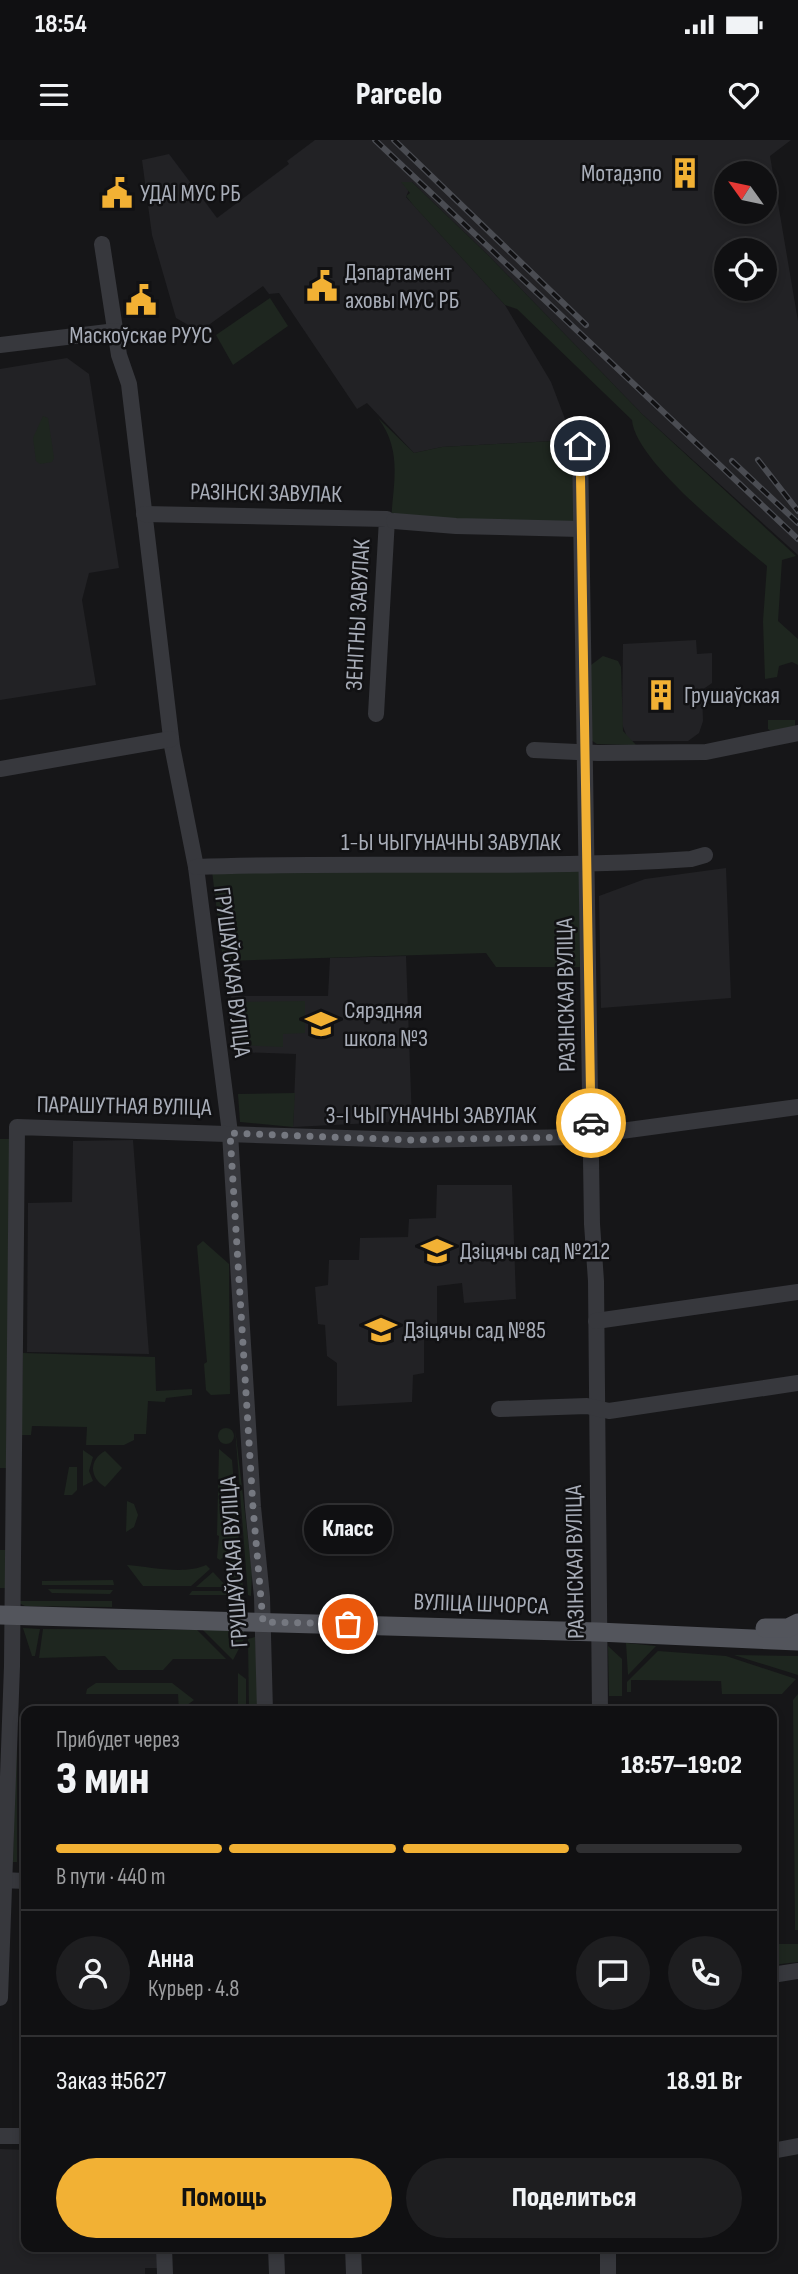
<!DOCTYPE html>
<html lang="ru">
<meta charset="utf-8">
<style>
body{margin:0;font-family:"Sofia Sans Condensed",sans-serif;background:#1e1e20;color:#f1f3f6;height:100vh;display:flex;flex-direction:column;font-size:26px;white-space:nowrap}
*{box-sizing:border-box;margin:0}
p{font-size:23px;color:#9c9d9f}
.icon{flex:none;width:38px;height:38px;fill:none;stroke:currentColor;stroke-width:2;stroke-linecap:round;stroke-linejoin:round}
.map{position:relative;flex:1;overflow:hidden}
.panel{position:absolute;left:21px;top:1566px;width:756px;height:546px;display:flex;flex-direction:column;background:#101012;border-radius:14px;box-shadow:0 4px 10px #0003,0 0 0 2px #303032}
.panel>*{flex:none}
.needle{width:46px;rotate:303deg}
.tools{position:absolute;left:714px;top:21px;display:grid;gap:14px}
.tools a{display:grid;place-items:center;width:63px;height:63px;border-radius:50%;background:#101012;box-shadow:0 4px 10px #0003,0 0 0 2px #303032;font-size:35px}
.pin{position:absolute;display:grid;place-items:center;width:60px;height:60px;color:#fff;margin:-30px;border:4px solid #fff;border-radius:50%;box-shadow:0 2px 7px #0007}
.courier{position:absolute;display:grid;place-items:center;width:70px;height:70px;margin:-35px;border:5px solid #f2b134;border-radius:50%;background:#fff;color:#222;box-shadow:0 2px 9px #0007}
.bubble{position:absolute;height:49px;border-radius:24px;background:#101012;box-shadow:0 4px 10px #0003,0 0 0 2px #303032;font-size:23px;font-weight:800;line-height:49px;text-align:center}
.head em{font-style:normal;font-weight:800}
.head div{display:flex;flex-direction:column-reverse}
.head{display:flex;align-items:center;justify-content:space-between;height:119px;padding:0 35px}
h1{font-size:46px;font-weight:800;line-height:52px}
.bar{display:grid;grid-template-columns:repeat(4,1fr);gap:10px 7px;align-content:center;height:84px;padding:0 35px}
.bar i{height:9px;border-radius:5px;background:#303032}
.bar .active{background:#f2b134}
.bar p{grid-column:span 4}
.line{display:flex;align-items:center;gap:18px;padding:0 35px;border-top:2px solid #303032}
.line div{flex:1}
.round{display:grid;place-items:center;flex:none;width:74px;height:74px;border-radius:37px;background:#1e1e20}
.primary-button{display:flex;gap:14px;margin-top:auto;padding:14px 35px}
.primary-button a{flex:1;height:80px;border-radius:42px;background:#f2b134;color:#111;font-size:28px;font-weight:800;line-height:80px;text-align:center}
.primary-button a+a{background:#1e1e20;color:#f1f3f6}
.status{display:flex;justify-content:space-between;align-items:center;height:49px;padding:0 35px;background:#101012;direction:ltr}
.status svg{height:19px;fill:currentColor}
header{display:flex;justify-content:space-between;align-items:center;height:91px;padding:0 35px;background:#101012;font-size:32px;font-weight:800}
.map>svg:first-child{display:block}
.built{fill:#222225;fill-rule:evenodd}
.green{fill:#1e261f}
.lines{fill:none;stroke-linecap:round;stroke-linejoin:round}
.minor{stroke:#37383d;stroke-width:16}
.major{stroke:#53555c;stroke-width:19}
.rail-casing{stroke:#4a4c52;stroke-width:6}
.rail{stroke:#111113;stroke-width:3.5;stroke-dasharray:10;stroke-linecap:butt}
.done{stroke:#757880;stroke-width:7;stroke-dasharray:0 12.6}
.route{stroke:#f2b134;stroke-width:9}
.labels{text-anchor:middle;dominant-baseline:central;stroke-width:5;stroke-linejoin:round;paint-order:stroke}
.poi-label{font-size:24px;fill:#a8adb8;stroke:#111113;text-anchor:start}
.street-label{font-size:24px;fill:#a8adb8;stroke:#111113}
</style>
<div class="status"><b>18:54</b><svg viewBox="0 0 49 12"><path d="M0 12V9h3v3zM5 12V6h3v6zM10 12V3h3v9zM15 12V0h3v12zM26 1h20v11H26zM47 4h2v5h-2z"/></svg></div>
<header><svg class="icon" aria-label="menu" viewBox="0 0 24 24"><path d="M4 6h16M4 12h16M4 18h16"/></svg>Parcelo<svg class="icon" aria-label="heart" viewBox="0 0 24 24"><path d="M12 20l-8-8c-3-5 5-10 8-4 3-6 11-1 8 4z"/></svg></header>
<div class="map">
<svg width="798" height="2134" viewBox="0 0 798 2134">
<rect width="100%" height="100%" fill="#161618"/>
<g class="built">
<path d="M315,0H791L770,16L798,181V415L642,274L489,116L412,42L406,57L505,165L551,242L573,300L442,307L414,313L367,263L357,269L279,153L269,154L263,146L203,189L190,186L176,178L152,95L142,20L169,14L217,78L289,24L287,21ZM726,33H765V72H726ZM726,110H765V149H726Z"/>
<polygon points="67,218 89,234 119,428 89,433 82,460 96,545 0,560 0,229"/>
<polygon points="696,500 697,514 712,513 712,543 702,550 703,581 699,593 688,601 632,601 627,597 622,584 623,504"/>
<polygon points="726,728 731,858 601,868 599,756 645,739"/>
<polygon points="406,816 412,981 293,987 296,914 235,912 231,856 328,856 330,818"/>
<polygon points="133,1000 149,1214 27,1212 28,1063 72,1062 73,1001"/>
<polygon points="437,1045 512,1045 516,1159 464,1163 462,1143 437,1146 437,1196 424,1197 424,1233 413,1235 412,1262 337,1266 337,1223 327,1216 325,1185 318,1184 315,1147 328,1145 329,1120 359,1120 360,1098 408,1097 409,1079 436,1078"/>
<polygon points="0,2009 26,2010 26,2107 160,2107 160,2128 145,2128 145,2134 0,2134"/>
</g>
<g class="green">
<path d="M401,42H412L489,116L642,274L796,416L782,420L778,481L798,499V525L792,522L779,526L777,537L765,539L763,481L767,426C734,398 635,321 632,280L517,169L505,165L414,66L406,56L410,53Z"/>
<polygon points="270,158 288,186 233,225 216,195"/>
<polygon points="43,276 48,278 54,318 52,322 40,324 36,321 33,298"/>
<path d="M378,278L414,313L442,307L573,300L576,385L391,382C393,343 403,311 378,278Z"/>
<polygon points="603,516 618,521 621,527 623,591 636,605 597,604 591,600 591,525"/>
<polygon points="768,580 795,580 795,589 771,591 768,589"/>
<polygon points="212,731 579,731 580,827 496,827 486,813 223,821"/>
<polygon points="305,861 305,893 283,894 283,907 240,905 237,862"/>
<polygon points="295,953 293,987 240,982 238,954"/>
<polygon points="0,999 11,999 6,1328 0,1328"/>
<polygon points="203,1101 229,1124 230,1254 211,1255 206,1250 204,1224 207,1222 197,1106"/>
<polygon points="23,1213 155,1217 156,1251 192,1249 192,1255 166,1258 165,1262 148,1261 146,1294 134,1294 134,1300 124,1305 86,1305 87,1287 32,1286 31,1295 21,1295"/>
<polygon points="235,1288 252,1433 251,1456 248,1455"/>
<circle cx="226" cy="1296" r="8"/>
<polygon points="219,1309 232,1320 239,1402 220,1420 217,1418 219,1396 217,1395"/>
<polygon points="83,1310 93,1317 89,1331 93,1341 83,1346"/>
<path d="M105,1311L122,1328L105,1347C89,1337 89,1320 105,1311Z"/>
<polygon points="69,1327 77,1327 77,1350 72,1355 64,1355"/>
<polygon points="127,1361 134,1364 138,1375 134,1387 126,1392"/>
<polygon points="238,1409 240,1410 243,1448 232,1447 225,1439 229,1432 227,1419"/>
<polygon points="0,1410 6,1410 5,1448 0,1448"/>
<path d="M127,1425C151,1427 185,1435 206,1425L210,1429L191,1446H143Z"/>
<polygon points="213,1432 227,1447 196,1447"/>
<polygon points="113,1440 114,1445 42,1445 42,1441"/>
<polygon points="48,1449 113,1450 110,1454 52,1453"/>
<polygon points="192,1451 231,1451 235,1455 189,1455"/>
<polygon points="15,1461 112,1461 112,1467 25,1466"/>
<polygon points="23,1488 40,1489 35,1516 32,1516"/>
<polygon points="43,1489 197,1490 226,1519 173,1519 163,1530 118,1530 105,1516 39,1518"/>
<polygon points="202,1489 244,1491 244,1499 233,1520"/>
<polygon points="17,1491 17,1722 13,1722"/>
<polygon points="255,1497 260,1571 249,1571 248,1499"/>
<polygon points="626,1503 656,1506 628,1535"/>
<polygon points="608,1506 622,1519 622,1556 609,1556"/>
<polygon points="658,1511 726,1516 796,1539 782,1554 722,1554 721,1541 631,1540 631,1552 627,1552 627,1542"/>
<polygon points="734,1515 798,1516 798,1535"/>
<polygon points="238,1533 246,1539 246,1571 238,1571"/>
<polygon points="96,1543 172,1543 194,1560 179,1571 178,1554 86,1554 87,1549"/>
<polygon points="798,1554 798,1790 795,1790 793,1560"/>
<polygon points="21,1633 24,1633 26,1728 20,1727"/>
<polygon points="772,1804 798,1804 798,1822 772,1825"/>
</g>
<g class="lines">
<g class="minor">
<polyline points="102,104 119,215 129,244 172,606 196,727 230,993 253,1367 262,1457 265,1572"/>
<polyline points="0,205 116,191"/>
<polyline points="580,306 592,1084 596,1141 600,1572"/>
<polyline points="144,374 387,379 376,574"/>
<polyline points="394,381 456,386 581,389"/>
<polyline points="534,610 598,613 706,612 798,593"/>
<polyline points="0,629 171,599"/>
<path d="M196,727C361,721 526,730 691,719L705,715"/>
<polyline points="596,1181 798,1152"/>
<polyline points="499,1269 587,1266 609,1271 798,1243"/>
<polyline points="0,1740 26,1741"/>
<polyline points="772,1835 798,1831"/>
<polyline points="0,1858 12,1526 17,987 408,1000 577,997 798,967"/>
<polyline points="0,1996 26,1996"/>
<polyline points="772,2011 798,2006"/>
<polyline points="164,2107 165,2134"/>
<polyline points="276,2107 277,2134"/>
<polyline points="353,2107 354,2134"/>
<polyline points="608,2107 608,2134"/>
</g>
<g class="major">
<polyline points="0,1475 598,1492 798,1501"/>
<polyline points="765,1488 788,1488 798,1483"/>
</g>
<defs>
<g id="rail">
<polyline points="375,0 798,399"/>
<polyline points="394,0 586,185"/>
<polyline points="758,320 798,371"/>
<polyline points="732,321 798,383"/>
</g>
</defs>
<use href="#rail" class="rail-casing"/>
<use href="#rail" class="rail"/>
</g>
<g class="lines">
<polyline class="done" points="348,1484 263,1482 253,1367 230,993 408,1000 577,997 591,997 591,983"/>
<polyline class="route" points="580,306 591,983"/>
</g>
<defs>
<symbol id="building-bare" viewBox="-9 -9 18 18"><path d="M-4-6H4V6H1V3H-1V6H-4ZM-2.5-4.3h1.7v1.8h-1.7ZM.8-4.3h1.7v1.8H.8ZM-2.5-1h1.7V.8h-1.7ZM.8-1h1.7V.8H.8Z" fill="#f2b134" stroke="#111113" stroke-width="2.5" paint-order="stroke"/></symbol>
<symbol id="civic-bare" viewBox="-9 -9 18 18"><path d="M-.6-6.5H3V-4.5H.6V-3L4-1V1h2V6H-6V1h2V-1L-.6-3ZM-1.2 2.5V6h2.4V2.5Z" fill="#f2b134" stroke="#111113" stroke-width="2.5" paint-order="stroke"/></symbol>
<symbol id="school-bare" viewBox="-9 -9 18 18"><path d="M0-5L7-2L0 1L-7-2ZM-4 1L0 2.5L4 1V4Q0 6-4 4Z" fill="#f2b134" stroke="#111113" stroke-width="2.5" paint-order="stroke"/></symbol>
</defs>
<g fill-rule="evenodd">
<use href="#building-bare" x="663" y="11" width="44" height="44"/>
<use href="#civic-bare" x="95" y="31" width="44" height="44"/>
<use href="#civic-bare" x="300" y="124" width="44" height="44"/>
<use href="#civic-bare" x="119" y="138" width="44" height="44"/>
<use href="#building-bare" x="639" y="533" width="44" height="44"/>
<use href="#school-bare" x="299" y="862" width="44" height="44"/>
<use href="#school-bare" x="415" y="1089" width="44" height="44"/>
<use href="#school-bare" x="359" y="1168" width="44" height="44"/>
</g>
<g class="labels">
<g class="poi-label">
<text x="662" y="33" text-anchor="end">Мотадэпо</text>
<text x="140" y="53">УДАІ МУС РБ</text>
<text x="345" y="132">Дэпартамент<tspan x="345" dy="28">аховы МУС РБ</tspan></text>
<text x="141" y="195" text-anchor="middle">Маскоўскае РУУС</text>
<text x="684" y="555">Грушаўская</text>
<text x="344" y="870">Сярэдняя<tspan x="344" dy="28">школа №3</tspan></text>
<text x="460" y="1111">Дзіцячы сад №212</text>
<text x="404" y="1190">Дзіцячы сад №85</text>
</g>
<g class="street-label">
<text transform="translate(266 353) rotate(1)">РАЗІНСКІ ЗАВУЛАК</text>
<text transform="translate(358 475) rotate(-87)">ЗЕНІТНЫ ЗАВУЛАК</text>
<text x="451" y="702">1-Ы ЧЫГУНАЧНЫ ЗАВУЛАК</text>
<text transform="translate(232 832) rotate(83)">ГРУШАЎСКАЯ ВУЛІЦА</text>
<text transform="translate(566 855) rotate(-91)">РАЗІНСКАЯ ВУЛІЦА</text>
<text transform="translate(124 966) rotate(1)">ПАРАШУТНАЯ ВУЛІЦА</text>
<text x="431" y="975">3-І ЧЫГУНАЧНЫ ЗАВУЛАК</text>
<text transform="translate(234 1422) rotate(-94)">ГРУШАЎСКАЯ ВУЛІЦА</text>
<text transform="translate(575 1422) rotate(-91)">РАЗІНСКАЯ ВУЛІЦА</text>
<text transform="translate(481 1464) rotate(2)">ВУЛІЦА ШЧОРСА</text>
</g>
</g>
</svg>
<div class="tools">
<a><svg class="needle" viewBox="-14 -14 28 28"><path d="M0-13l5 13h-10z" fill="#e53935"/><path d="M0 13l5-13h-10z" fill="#9c9d9f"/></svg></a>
<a><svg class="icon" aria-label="locate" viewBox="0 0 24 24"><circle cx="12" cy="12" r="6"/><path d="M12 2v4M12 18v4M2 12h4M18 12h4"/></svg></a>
</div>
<div class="pin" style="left:348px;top:1484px;background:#ea580c"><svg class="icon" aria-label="bag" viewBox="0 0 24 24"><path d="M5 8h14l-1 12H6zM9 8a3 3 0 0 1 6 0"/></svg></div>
<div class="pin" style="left:580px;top:306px;background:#1f2937"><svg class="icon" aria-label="home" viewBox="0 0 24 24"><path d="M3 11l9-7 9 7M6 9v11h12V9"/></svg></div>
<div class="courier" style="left:591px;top:983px"><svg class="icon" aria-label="car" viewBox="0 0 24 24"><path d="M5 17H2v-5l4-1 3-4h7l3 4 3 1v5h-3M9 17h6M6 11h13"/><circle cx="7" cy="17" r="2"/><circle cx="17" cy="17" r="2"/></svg></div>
<div class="bubble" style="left:304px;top:1365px;width:88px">Класс</div>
<section class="panel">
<div class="head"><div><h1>3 мин</h1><p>Прибудет через</p></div><em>18:57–19:02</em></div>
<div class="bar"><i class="active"></i><i class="active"></i><i class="active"></i><i></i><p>В пути · 440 m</p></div>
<div class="line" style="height:126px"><a class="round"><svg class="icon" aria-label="person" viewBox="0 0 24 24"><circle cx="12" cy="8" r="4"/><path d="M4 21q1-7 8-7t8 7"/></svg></a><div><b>Анна</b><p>Курьер · 4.8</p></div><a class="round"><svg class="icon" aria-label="chat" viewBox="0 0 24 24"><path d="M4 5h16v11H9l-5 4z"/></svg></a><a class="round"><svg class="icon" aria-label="phone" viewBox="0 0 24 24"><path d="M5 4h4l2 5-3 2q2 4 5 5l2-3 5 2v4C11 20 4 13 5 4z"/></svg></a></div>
<div class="line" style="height:91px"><div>Заказ #5627</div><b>18.91 Br</b></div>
<div class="primary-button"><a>Помощь</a><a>Поделиться</a></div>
</section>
</div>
